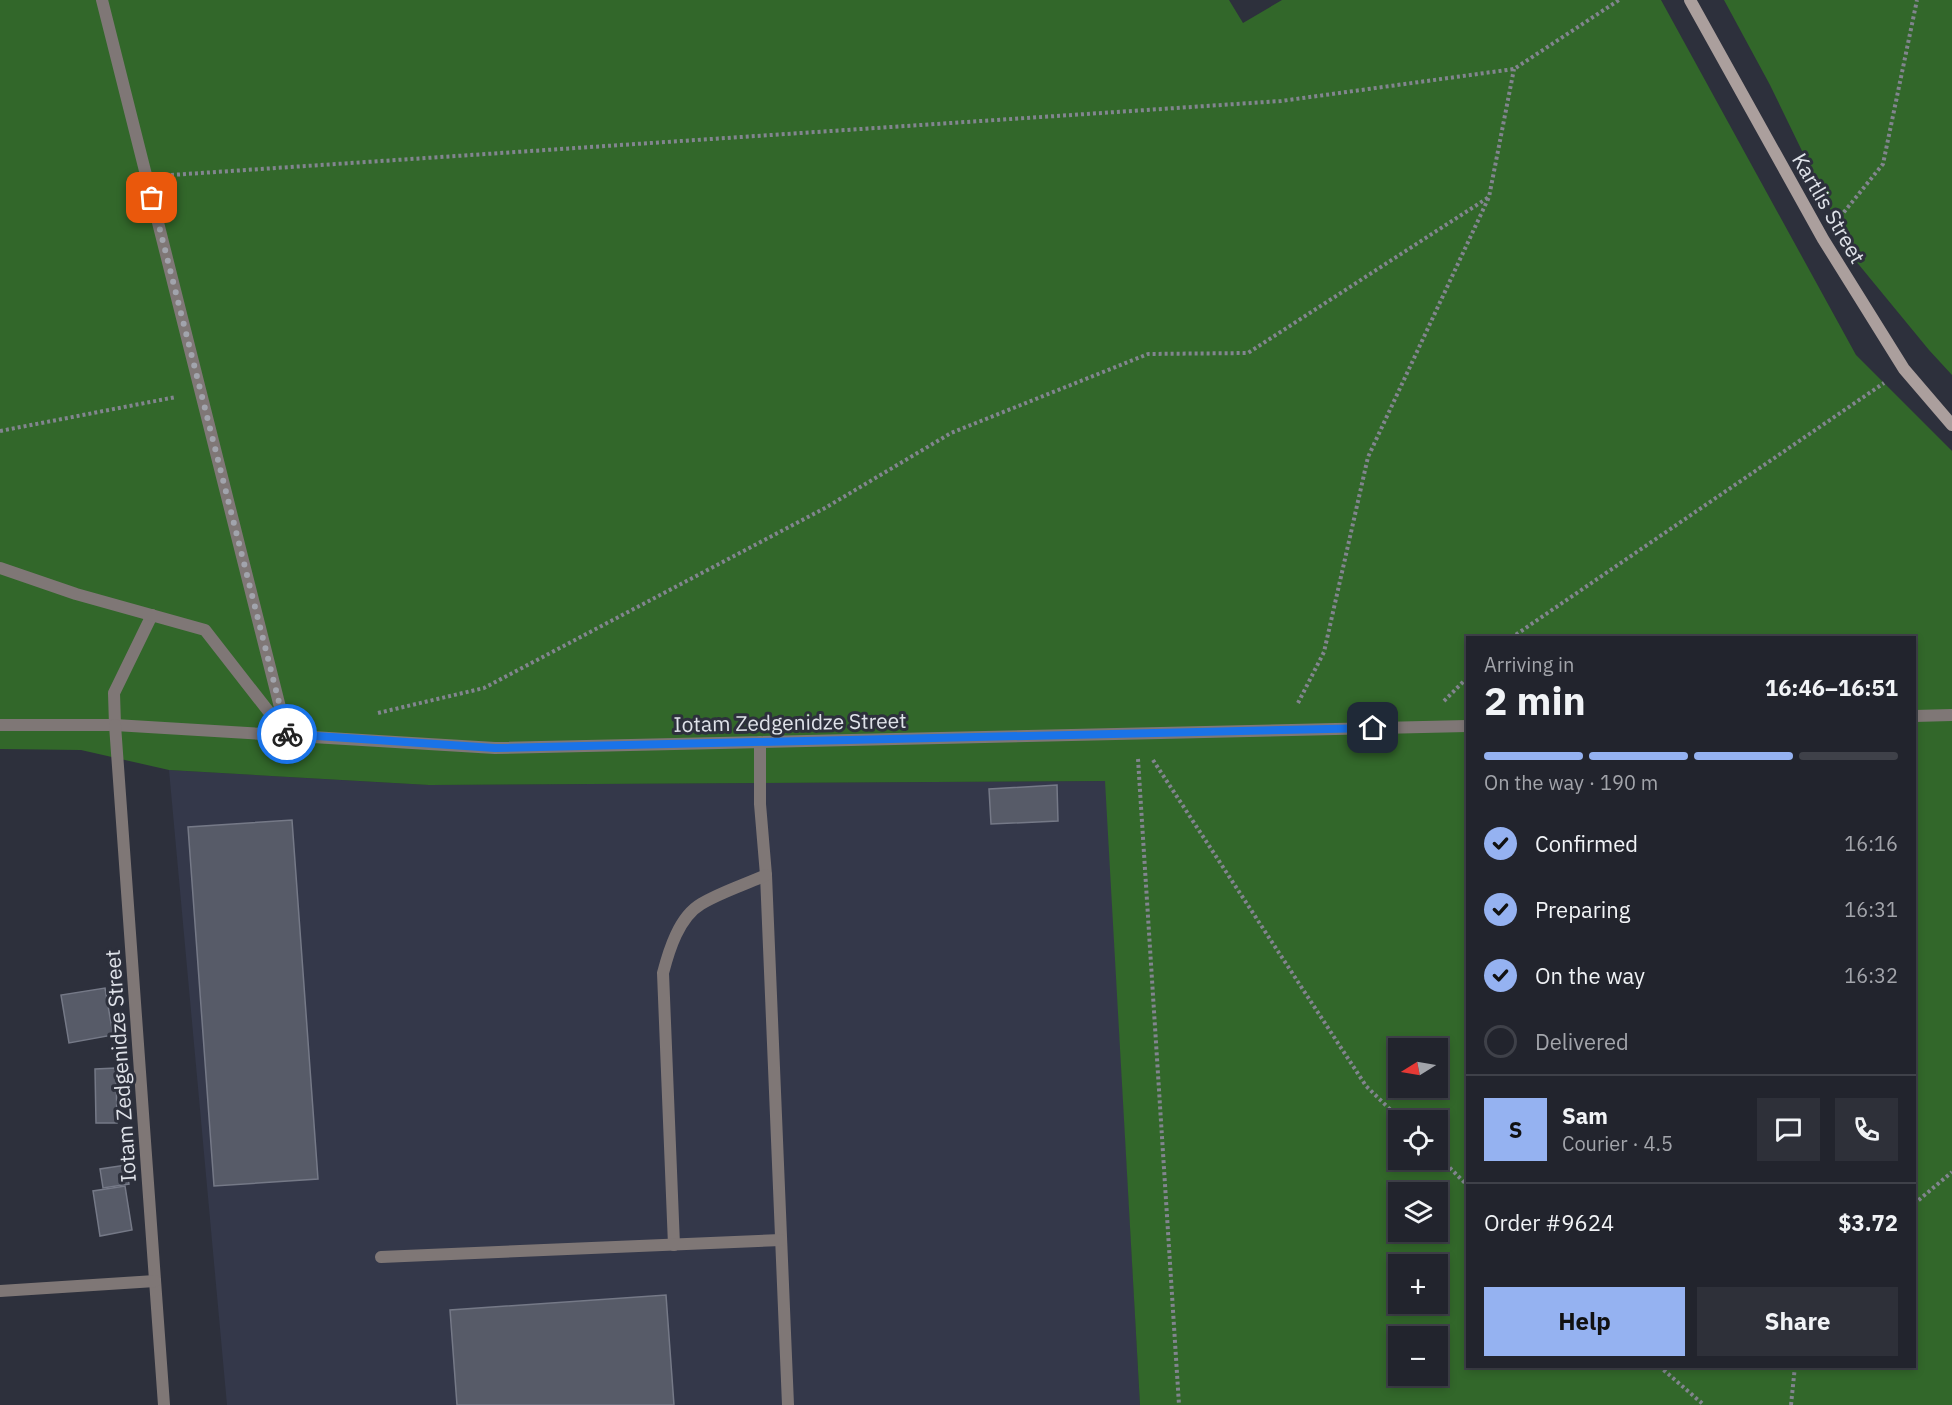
<!DOCTYPE html>
<meta charset="utf-8">
<style>
body{margin:0;font-family:"IBM Plex Sans",sans-serif;background:#2e3039;color:#f1f3f6;height:100vh;display:flex;flex-direction:column;font-size:22px;white-space:nowrap}
*{box-sizing:border-box;margin:0}
p{font-size:20px;color:#a2a4aa}
.icon{flex:none;width:33px;height:33px;fill:none;stroke:currentColor;stroke-width:2;stroke-linecap:round;stroke-linejoin:round}
.map{position:relative;flex:1;overflow:hidden}
.panel{position:absolute;left:1466px;top:636px;width:450px;height:732px;display:flex;flex-direction:column;background:#22242d;border-radius:0px;box-shadow:0 3px 9px #0003,0 0 0 2px #3f4149}
.panel>*{flex:none}
.needle{width:39px;rotate:259deg}
.tools{position:absolute;left:1388px;top:1038px;display:grid;gap:12px}
.tools a{display:grid;place-items:center;width:60px;height:60px;border-radius:0px;background:#22242d;box-shadow:0 3px 9px #0003,0 0 0 2px #3f4149;font-size:30px}
.pin{position:absolute;display:grid;place-items:center;width:51px;height:51px;color:#fff;margin:-26px;border-radius:12px;box-shadow:0 3px 9px #0006}
.courier{position:absolute;display:grid;place-items:center;width:60px;height:60px;margin:-30px;border:4px solid #1a73e8;border-radius:50%;background:#fff;color:#222;box-shadow:0 2px 8px #0007}
.summary em{font-style:normal;font-weight:700}
.summary div{display:flex;flex-direction:column-reverse}
.summary{display:flex;align-items:center;justify-content:space-between;height:102px;padding:0 18px}
h1{font-size:39px;font-weight:700;line-height:45px}
.bar{display:grid;grid-template-columns:repeat(4,1fr);gap:9px 6px;align-content:center;height:72px;padding:0 18px}
.bar i{height:8px;border-radius:4px;background:#3f4149}
.bar .active{background:#95b2f1}
.bar p{grid-column:span 4}
.line{display:flex;align-items:center;gap:15px;padding:0 18px;border-top:2px solid #3f4149}
.line div{flex:1}
.round{display:grid;place-items:center;flex:none;width:63px;height:63px;border-radius:0px;background:#2e3039}
ol{padding:0 18px;list-style:none}
li{display:flex;align-items:center;gap:18px;height:66px}
li p{margin-inline-start:auto}
li .icon{padding:6px;border-radius:50%;background:#95b2f1;color:#111;stroke-width:4}
li:last-child{color:#a2a4aa}
li i{width:33px;height:33px;border:3px solid #3f4149;border-radius:50%}
.primary-button{display:flex;gap:12px;margin-top:auto;padding:12px 18px}
.primary-button a{flex:1;height:69px;border-radius:0px;background:#95b2f1;color:#111;font-size:24px;font-weight:700;line-height:69px;text-align:center}
.primary-button a+a{background:#2e3039;color:#f1f3f6}
.map>svg:first-child{display:block}
.built{fill:#34384a}
.green{fill:#32672a;fill-rule:evenodd}
.building{fill:#575b68;stroke:#757987;stroke-width:1.5}
.lines{fill:none;stroke-linecap:round;stroke-linejoin:round}
.path{stroke:#82858f;stroke-width:4;stroke-dasharray:3 3;stroke-linecap:butt}
.lane{stroke:#7f7776;stroke-width:12}
.street{stroke:#7f7776;stroke-width:12}
.secondary{stroke:#ab9f9d;stroke-width:12}
.done{stroke:#a1a4ac;stroke-width:6;stroke-dasharray:0 10.8}
.route{stroke:#1a73e8;stroke-width:8}
.labels{text-anchor:middle;dominant-baseline:central;stroke-width:6;stroke-linejoin:round;paint-order:stroke}
.street-label{font-size:21px;fill:#dfe2e9;stroke:#2d303c}
</style>
<div class="map">
<svg width="1952" height="1405" viewBox="0 0 1952 1405">
<rect width="100%" height="100%" fill="#2d303c"/>
<polygon class="built" points="169,770 429,785 1106,781 1140,1405 227,1405"/>
<g class="green">
<path d="M0,0H1229L1243,23L1282,0H1661L1856,355L1952,451V1405H1140L1105,781L429,785L169,770L81,750L0,749ZM1467,638H1914V1366H1467ZM1398,1048H1437V1088H1398ZM1398,1120H1437V1160H1398ZM1398,1192H1437V1232H1398ZM1398,1264H1437V1304H1398ZM1398,1336H1437V1376H1398Z"/>
<polygon points="1724,0 1952,0 1952,375 1929,350 1855,260 1770,85"/>
</g>
<g class="building">
<polygon points="1057,785 1058,821 991,824 989,789"/>
<polygon points="292,820 318,1179 214,1186 188,827"/>
<polygon points="105,988 113,1035 69,1043 61,995"/>
<polygon points="116,1068 117,1123 96,1123 95,1069"/>
<polygon points="126,1165 129,1184 103,1188 100,1169"/>
<polygon points="125,1186 132,1230 100,1236 93,1191"/>
<polygon points="666,1295 674,1405 457,1405 450,1310"/>
</g>
<g class="lines">
<g class="path">
<polyline points="171,175 1281,101 1514,69 1619,0"/>
<polyline points="1840,217 1883,164 1917,0"/>
<polyline points="0,431 176,397"/>
<polyline points="1511,638 1884,383"/>
<polyline points="1444,701 1467,678"/>
<polyline points="1298,703 1324,652 1368,457 1489,197 1514,69"/>
<polyline points="378,713 484,688 825,508 951,433 1148,354 1248,353 1489,197"/>
<polyline points="1138,759 1179,1405"/>
<polyline points="1153,760 1366,1086 1401,1120"/>
<polyline points="1437,1155 1467,1185"/>
<polyline points="1914,1204 1952,1172"/>
<polyline points="1659,1366 1704,1405"/>
<polyline points="1791,1405 1795,1366"/>
</g>
<g class="lane">
<polyline points="115,725 114,693 152,615"/>
<polyline points="760,742 760,804 766,875 788,1405"/>
<path d="M674,1245L663,973C669,950 679,917 701,904C721,892 744,885 766,875"/>
<polyline points="381,1257 781,1240"/>
</g>
<g class="street">
<polyline points="102,0 287,735"/>
<polyline points="0,568 76,594 205,630 283,730"/>
<polyline points="1914,716 1952,715"/>
<polyline points="0,725 115,725 495,748 1467,726"/>
<polyline points="115,725 164,1405"/>
<polyline points="0,1291 155,1281"/>
</g>
<polyline class="secondary" points="1690,0 1823,239 1904,369 1952,425"/>
</g>
<g class="lines">
<polyline class="done" points="152,198 287,734"/>
<polyline class="route" points="287,734 495,748 1373,728"/>
</g>
<g class="labels">
<g class="street-label">
<text transform="translate(1829 208) rotate(60)">Kartlis Street</text>
<text transform="translate(790 722) rotate(-1)">Iotam Zedgenidze Street</text>
<text transform="translate(120 1066) rotate(-94)">Iotam Zedgenidze Street</text>
</g>
</g>
</svg>
<div class="tools">
<a><svg class="needle" viewBox="-14 -14 28 28"><path d="M0-13l5 13h-10z" fill="#e53935"/><path d="M0 13l5-13h-10z" fill="#a2a4aa"/></svg></a>
<a><svg class="icon" aria-label="locate" viewBox="0 0 24 24"><circle cx="12" cy="12" r="6"/><path d="M12 2v4M12 18v4M2 12h4M18 12h4"/></svg></a>
<a><svg class="icon" aria-label="layers" viewBox="0 0 24 24"><path d="M12 4l9 5-9 5-9-5zM3 14l9 5 9-5"/></svg></a>
<a>+</a>
<a>−</a>
</div>
<div class="pin" style="left:152px;top:198px;background:#ea580c"><svg class="icon" aria-label="bag" viewBox="0 0 24 24"><path d="M5 8h14l-1 12H6zM9 8a3 3 0 0 1 6 0"/></svg></div>
<div class="pin" style="left:1373px;top:728px;background:#1f2937"><svg class="icon" aria-label="home" viewBox="0 0 24 24"><path d="M3 11l9-7 9 7M6 9v11h12V9"/></svg></div>
<div class="courier" style="left:287px;top:734px"><svg class="icon" aria-label="bike" viewBox="0 0 24 24"><circle cx="6" cy="16" r="4"/><circle cx="18" cy="16" r="4"/><path d="M6 16l4-8h5l3 8M10 8l3 8H6M13 5h3"/></svg></div>
<section class="panel">
<div class="summary"><div><h1>2 min</h1><p>Arriving in</p></div><em>16:46–16:51</em></div>
<div class="bar"><i class="active"></i><i class="active"></i><i class="active"></i><i></i><p>On the way · 190 m</p></div>
<ol>
<li><svg class="icon" aria-label="check" viewBox="0 0 24 24"><path d="M5 12l5 5 9-10"/></svg>Confirmed<p>16:16</p></li>
<li><svg class="icon" aria-label="check" viewBox="0 0 24 24"><path d="M5 12l5 5 9-10"/></svg>Preparing<p>16:31</p></li>
<li><svg class="icon" aria-label="check" viewBox="0 0 24 24"><path d="M5 12l5 5 9-10"/></svg>On the way<p>16:32</p></li>
<li><i></i>Delivered</li>
</ol>
<div class="line" style="height:108px"><b class="round" style="background:#95b2f1;color:#111">S</b><div><b>Sam</b><p>Courier · 4.5</p></div><a class="round"><svg class="icon" aria-label="chat" viewBox="0 0 24 24"><path d="M4 5h16v11H9l-5 4z"/></svg></a><a class="round"><svg class="icon" aria-label="phone" viewBox="0 0 24 24"><path d="M5 4h4l2 5-3 2q2 4 5 5l2-3 5 2v4C11 20 4 13 5 4z"/></svg></a></div>
<div class="line" style="height:78px"><div>Order #9624</div><b>$3.72</b></div>
<div class="primary-button"><a>Help</a><a>Share</a></div>
</section>
</div>
